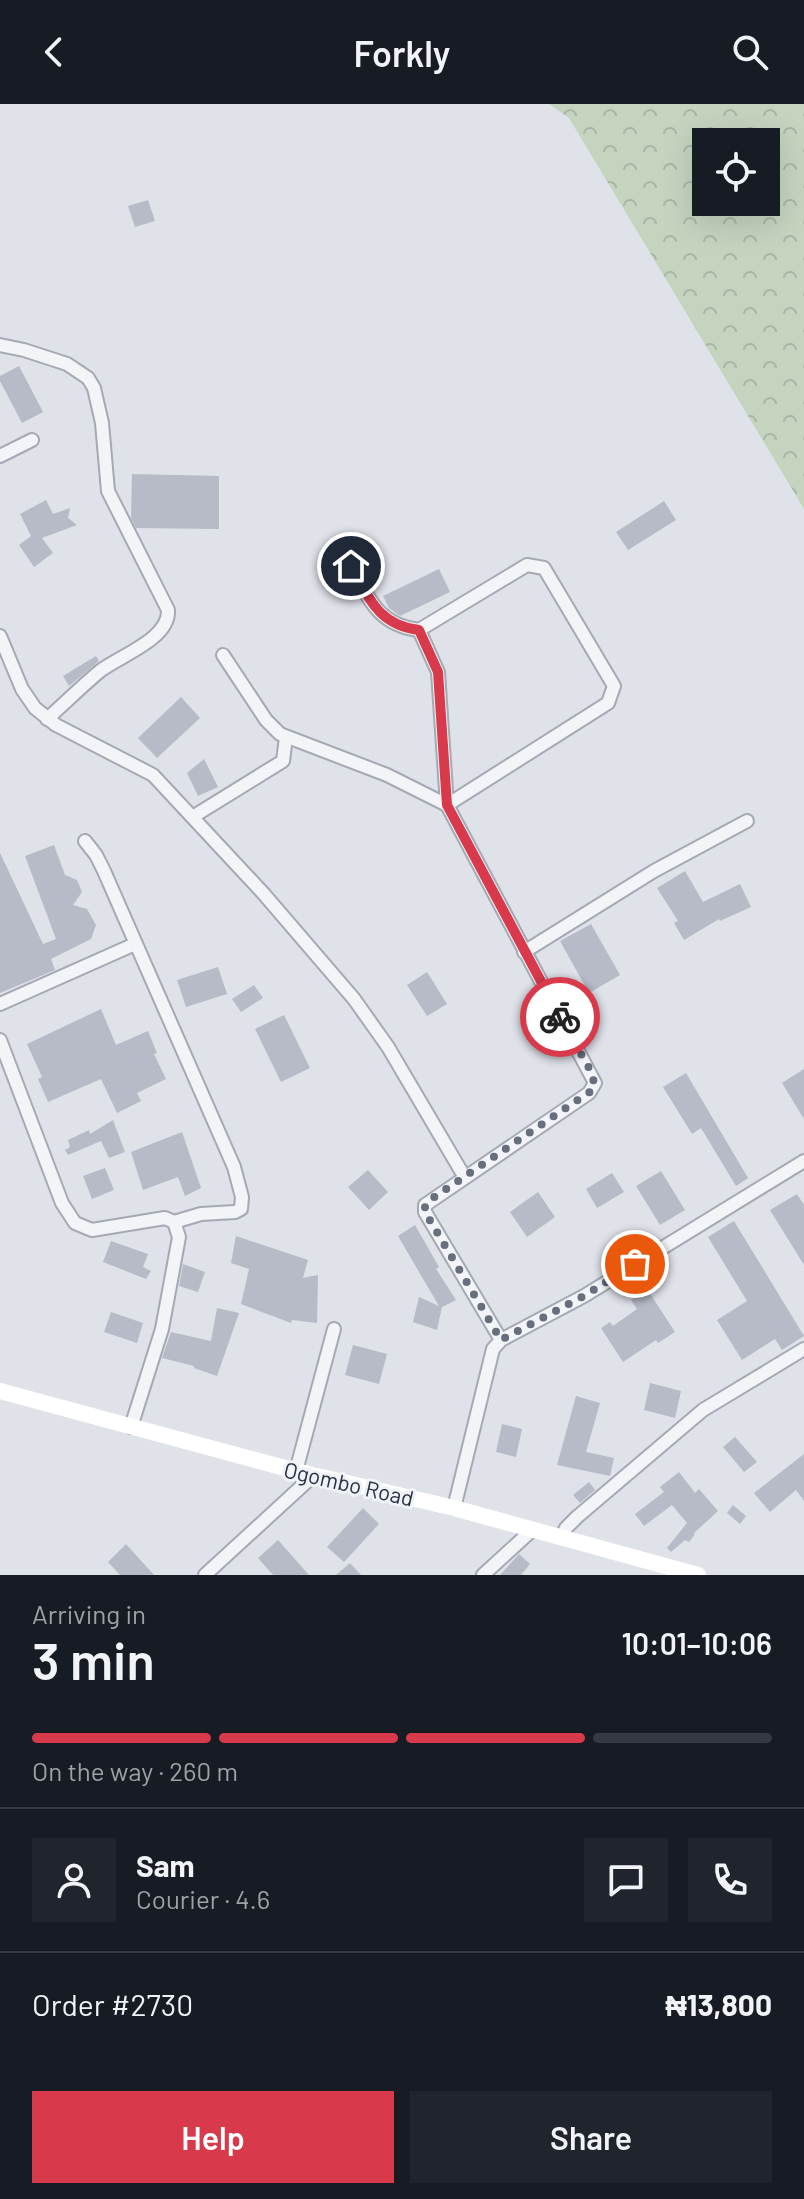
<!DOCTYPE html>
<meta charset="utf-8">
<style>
body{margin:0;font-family:Barlow,sans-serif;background:#20242c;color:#f1f3f6;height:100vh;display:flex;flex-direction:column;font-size:30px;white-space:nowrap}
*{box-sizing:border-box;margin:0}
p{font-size:26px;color:#9ea1a6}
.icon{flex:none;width:44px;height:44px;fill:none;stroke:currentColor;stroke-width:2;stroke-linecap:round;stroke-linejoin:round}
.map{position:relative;height:1471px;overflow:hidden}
.side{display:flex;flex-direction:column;background:#171b24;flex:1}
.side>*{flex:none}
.tools{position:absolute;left:692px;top:24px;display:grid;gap:16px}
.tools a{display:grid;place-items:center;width:88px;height:88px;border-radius:0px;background:#171b24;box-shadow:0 8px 32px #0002;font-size:40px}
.pin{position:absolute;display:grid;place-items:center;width:68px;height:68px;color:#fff;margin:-34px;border:4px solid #fff;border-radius:50%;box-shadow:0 2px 8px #0007}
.courier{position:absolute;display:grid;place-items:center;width:80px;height:80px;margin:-40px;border:6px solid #d83a4b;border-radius:50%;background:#fff;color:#222;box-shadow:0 2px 10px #0007}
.overview em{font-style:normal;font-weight:600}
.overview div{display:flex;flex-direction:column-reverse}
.overview{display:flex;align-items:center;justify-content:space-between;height:136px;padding:0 32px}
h1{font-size:52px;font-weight:600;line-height:60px}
.bar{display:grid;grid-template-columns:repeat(4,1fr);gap:12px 8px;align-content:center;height:96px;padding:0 32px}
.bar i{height:10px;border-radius:6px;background:#363941}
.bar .active{background:#d83a4b}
.bar p{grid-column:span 4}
.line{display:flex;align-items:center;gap:20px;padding:0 32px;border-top:2px solid #363941}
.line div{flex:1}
.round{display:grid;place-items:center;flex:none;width:84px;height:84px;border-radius:0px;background:#20242c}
.cta{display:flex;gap:16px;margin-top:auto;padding:16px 32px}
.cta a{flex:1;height:92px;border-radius:0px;background:#d83a4b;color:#fff;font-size:32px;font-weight:600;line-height:92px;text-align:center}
.cta a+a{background:#20242c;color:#f1f3f6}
header{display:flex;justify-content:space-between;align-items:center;height:104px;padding:0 32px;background:#171b24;font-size:36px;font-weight:600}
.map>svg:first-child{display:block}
.forest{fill:url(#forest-crowns);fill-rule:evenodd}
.building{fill:#b6bbc7}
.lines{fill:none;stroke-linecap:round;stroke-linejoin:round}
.street-casing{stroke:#a4a9b4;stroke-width:16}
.street{stroke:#f2f4f7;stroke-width:12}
.secondary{stroke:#fff;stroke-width:16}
.done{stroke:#676e7c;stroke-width:8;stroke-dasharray:0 14.4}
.route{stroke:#d83a4b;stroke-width:10}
.labels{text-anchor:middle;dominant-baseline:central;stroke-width:6;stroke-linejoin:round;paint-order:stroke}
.street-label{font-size:22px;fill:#272f42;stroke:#eff2f7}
</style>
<header><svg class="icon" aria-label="back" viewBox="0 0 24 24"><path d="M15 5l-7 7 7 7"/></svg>Forkly<svg class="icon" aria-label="search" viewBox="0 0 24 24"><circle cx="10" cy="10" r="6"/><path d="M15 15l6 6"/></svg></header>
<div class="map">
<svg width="804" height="1471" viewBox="0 0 804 1471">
<defs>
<pattern id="forest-crowns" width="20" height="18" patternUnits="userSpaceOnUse" patternTransform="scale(2)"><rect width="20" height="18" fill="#c4d4bf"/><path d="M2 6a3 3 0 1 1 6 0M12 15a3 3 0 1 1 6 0" fill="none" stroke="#a8b6a5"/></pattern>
</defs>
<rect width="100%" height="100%" fill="#dfe2e9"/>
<path class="forest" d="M549,0H804V405L569,14ZM706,38H766V98H706Z"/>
<g class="building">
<polygon points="148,96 155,117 135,123 128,102"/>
<polygon points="19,262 43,308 22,319 0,277 0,272"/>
<polygon points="132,370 219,372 219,425 136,424 131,414"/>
<polygon points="46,396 53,410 70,404 68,414 77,421 42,434 53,449 34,463 19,441 31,432 20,410"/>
<polygon points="664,397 676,416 628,446 616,428"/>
<polygon points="439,465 450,488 400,512 389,504 383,492"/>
<polygon points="96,552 99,557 69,582 63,572"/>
<polygon points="181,593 200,614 157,654 138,634"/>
<polygon points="204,655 218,683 198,692 187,669"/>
<polygon points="54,741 65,771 77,776 82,788 73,801 87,805 96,821 91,835 51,855 55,866 0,889 0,749 43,840 56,835 25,752"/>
<polygon points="685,767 703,798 740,780 751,803 720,817 719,815 684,836 674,819 678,817 657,784"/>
<polygon points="591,820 620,871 589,889 560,837"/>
<polygon points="218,863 227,890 186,903 177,876"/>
<polygon points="427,868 447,900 427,912 407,881"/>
<polygon points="254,881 263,894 241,908 232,895"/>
<polygon points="101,905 116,941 148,927 157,949 154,950 166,975 137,989 141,997 117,1009 101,975 48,998 38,975 42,973 27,940"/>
<polygon points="284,911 310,964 281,978 255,925"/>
<polygon points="804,965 804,1015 782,979"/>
<polygon points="686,969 748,1074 736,1082 701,1024 692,1030 663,983"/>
<polygon points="113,1016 125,1048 109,1054 101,1037 68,1051 65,1046 70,1043 68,1036 89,1026 90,1030"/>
<polygon points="182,1028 201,1084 185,1092 178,1073 143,1086 131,1048"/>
<polygon points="105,1064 114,1086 92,1095 83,1072"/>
<polygon points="368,1066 388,1088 369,1106 348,1083"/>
<polygon points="661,1067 685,1106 660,1121 636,1082"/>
<polygon points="612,1069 624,1088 597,1104 586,1085"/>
<polygon points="538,1088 555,1113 527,1133 510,1108"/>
<polygon points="797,1090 804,1101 804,1161 770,1106"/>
<polygon points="734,1117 804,1232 782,1246 775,1235 742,1256 717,1216 747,1197 708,1133"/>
<polygon points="415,1121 439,1163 436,1165 456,1196 442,1203 437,1226 413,1218 419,1193 439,1202 398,1132"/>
<polygon points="236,1132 308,1156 303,1174 318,1171 317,1219 292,1216 291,1219 241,1200 249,1165 231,1159"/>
<polygon points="111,1137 148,1150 143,1163 151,1167 146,1175 103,1158"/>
<polygon points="183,1160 205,1168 198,1188 179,1182"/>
<polygon points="647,1185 675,1228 658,1239 656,1236 623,1258 601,1224 610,1218 613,1222 637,1205 631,1196"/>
<polygon points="217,1204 239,1209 217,1272 194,1264 194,1262 162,1254 171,1228 211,1237"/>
<polygon points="111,1208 143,1219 137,1239 104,1228"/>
<polygon points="353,1241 387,1250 379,1280 345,1271"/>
<polygon points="650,1279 681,1287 675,1314 644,1306"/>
<polygon points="576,1292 600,1299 586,1348 614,1354 610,1372 557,1361"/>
<polygon points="502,1320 522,1325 516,1353 496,1348"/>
<polygon points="735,1333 757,1358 744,1368 723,1343"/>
<polygon points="804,1350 804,1397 796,1386 770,1408 754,1389"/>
<polygon points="679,1368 695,1389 699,1385 718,1407 694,1429 695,1430 689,1438 685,1436 671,1448 667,1444 687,1419 672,1401 644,1422 635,1410 664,1388 660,1383"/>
<polygon points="589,1378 595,1386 580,1399 573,1391"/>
<polygon points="733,1401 746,1412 740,1420 727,1409"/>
<polygon points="363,1404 379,1420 344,1458 327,1443"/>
<polygon points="278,1436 309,1471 273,1471 258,1454"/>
<polygon points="126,1440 154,1471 120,1471 108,1458"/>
<polygon points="519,1450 530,1460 521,1471 500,1471"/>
<polygon points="350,1459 361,1471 336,1471"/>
</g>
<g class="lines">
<defs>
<g id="street">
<path d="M0,241L24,246L67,260L88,274L94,284L102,319L108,387L168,506C170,535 119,552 100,567C82,582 65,599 47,615"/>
<polyline points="0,352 32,336"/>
<path d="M351,462C369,495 378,521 419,526L527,461L544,464L614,582L608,599L447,701"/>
<polyline points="419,526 438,568 447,701 595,979 589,989 425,1101 425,1108 501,1236"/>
<polyline points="0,532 22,585 35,604 56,621 153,671 263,789 354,895 388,943 464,1072"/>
<polyline points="223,551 266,616 280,630 387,671 447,701"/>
<polyline points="194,712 283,657 286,633"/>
<polyline points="85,737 96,751 104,767 234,1063 242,1093 241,1105 235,1108 201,1110 174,1118"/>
<polyline points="524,848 654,767 747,717"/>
<polyline points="0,900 135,840"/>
<polyline points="0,936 62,1099 75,1119 92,1126 165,1114 174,1118 179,1133 162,1225 131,1323"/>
<polyline points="296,1367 334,1225"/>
<polyline points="454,1404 493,1245 501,1236 584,1192 804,1057"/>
<polyline points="562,1433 566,1424 577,1413 703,1306 804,1245"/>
<polyline points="205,1471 314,1371"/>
<polyline points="483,1471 531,1427"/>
</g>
</defs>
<use href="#street" class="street-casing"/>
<use href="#street" class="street"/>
<polyline class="secondary" points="0,1287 296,1367 454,1404 698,1471"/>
</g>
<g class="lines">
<polyline class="done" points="560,913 593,971 594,985 430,1096 425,1101 425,1108 501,1236 584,1192 635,1160"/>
<path class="route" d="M351,462C369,494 378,521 419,526L438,568L447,701L560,913"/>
</g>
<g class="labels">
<g class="street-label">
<text transform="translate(349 1379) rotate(13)">Ogombo Road</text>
</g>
</g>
</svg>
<div class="tools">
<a><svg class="icon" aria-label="locate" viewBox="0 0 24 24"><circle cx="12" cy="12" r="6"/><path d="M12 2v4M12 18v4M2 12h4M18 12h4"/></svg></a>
</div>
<div class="pin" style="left:635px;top:1160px;background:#ea580c"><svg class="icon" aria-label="bag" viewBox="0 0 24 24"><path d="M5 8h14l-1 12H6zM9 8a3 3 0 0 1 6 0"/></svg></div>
<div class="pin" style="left:351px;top:462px;background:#1f2937"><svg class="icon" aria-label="home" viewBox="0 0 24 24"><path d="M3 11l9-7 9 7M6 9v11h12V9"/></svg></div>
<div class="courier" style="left:560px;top:913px"><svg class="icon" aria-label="bike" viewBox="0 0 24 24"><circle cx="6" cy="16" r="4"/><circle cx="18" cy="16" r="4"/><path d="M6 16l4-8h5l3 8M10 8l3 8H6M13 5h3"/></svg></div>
</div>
<section class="side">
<div class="overview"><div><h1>3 min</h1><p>Arriving in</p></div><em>10:01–10:06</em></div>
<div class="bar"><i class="active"></i><i class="active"></i><i class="active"></i><i></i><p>On the way · 260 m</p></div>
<div class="line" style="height:144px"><a class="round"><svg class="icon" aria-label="person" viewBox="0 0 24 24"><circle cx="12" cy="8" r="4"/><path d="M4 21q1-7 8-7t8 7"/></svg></a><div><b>Sam</b><p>Courier · 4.6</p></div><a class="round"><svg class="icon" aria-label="chat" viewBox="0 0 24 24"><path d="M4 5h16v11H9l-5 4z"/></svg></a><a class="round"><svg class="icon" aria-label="phone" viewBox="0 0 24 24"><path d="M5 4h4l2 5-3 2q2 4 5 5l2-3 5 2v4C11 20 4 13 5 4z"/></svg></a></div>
<div class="line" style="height:104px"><div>Order #2730</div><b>₦13,800</b></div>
<div class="cta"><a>Help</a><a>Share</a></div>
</section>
